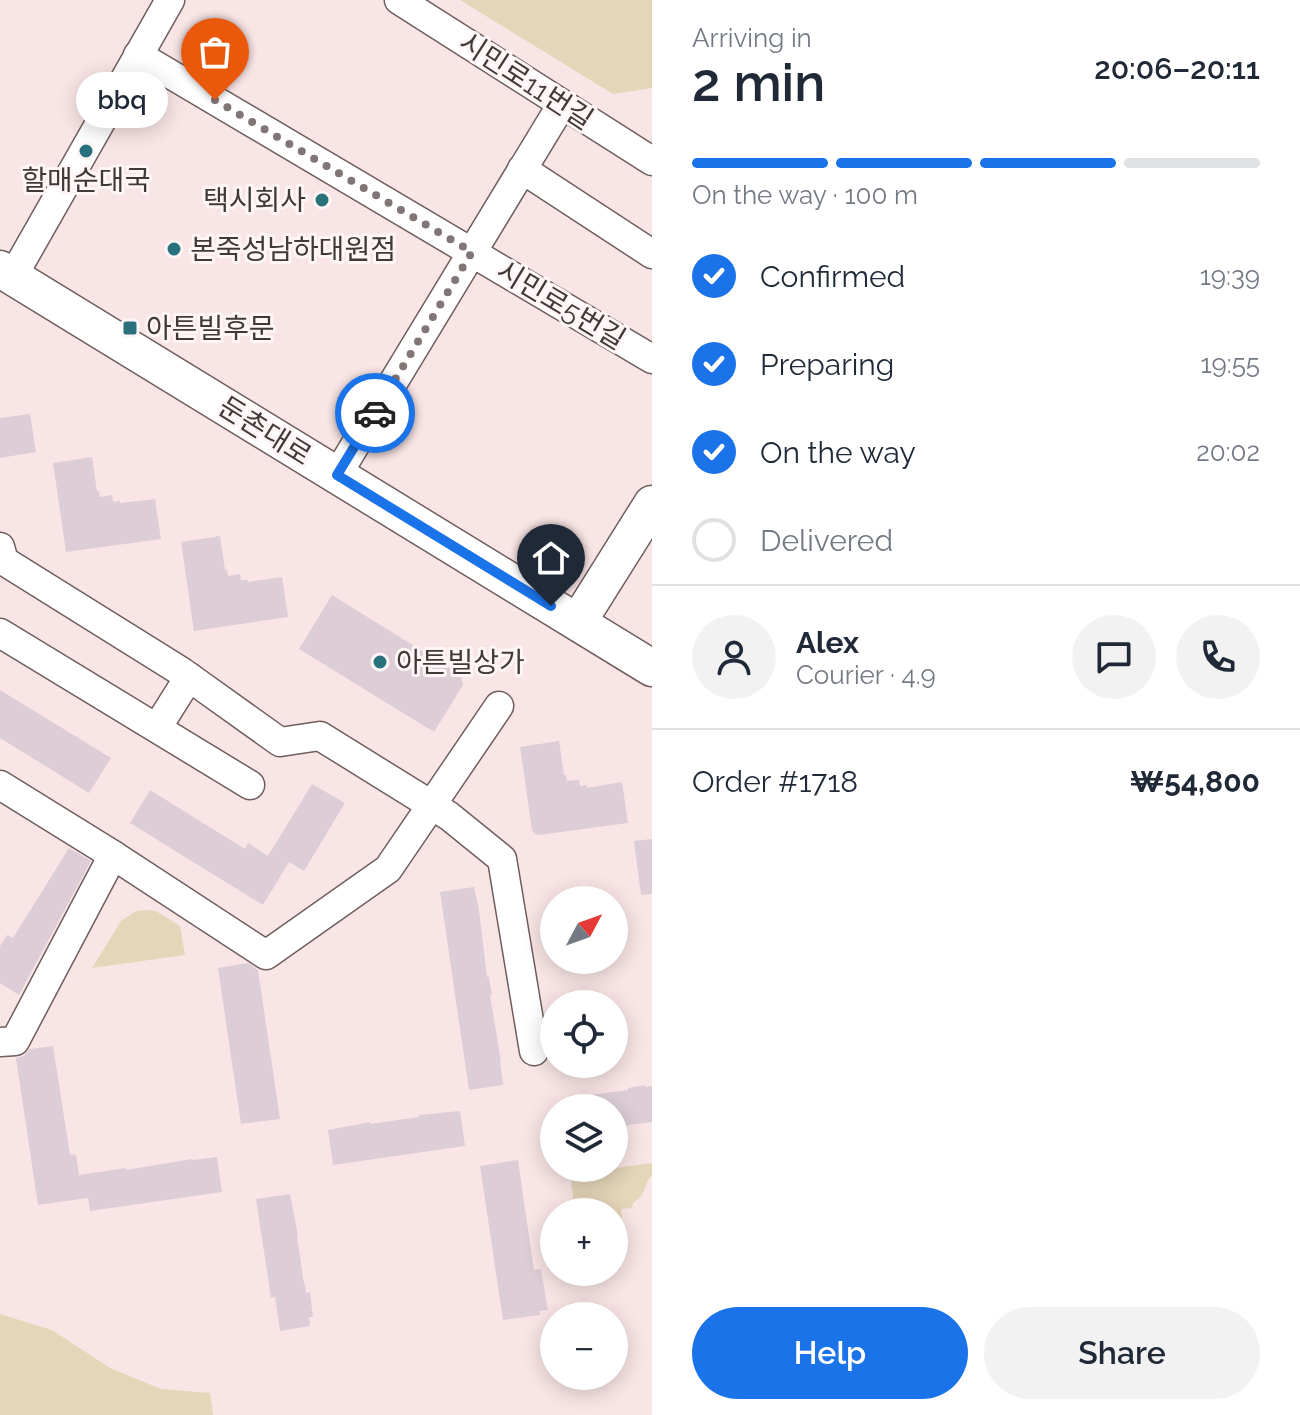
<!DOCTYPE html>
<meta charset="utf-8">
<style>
body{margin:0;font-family:Raleway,"Noto Sans KR",sans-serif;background:#f2f2f3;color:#1f2937;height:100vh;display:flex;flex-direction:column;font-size:30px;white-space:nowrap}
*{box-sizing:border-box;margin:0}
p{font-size:26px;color:#747a83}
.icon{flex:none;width:44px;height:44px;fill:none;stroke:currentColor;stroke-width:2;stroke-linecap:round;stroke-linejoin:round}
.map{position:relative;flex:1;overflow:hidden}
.details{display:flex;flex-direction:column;background:#fff;width:648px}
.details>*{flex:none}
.needle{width:52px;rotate:49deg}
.controls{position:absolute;left:540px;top:886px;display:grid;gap:16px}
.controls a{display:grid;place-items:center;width:88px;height:88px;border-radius:50%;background:#fff;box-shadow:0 4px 20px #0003;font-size:40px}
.pin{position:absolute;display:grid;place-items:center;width:68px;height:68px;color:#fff;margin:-82px -34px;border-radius:50% 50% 50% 0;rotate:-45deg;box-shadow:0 0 8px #0007}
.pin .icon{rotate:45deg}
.courier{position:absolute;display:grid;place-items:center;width:80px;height:80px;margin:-40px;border:6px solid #1a73e8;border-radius:50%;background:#fff;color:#222;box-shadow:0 2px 10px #0007}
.bubble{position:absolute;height:56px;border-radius:28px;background:#fff;box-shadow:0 4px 20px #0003;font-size:26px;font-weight:600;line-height:56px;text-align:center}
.overview em{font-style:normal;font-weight:600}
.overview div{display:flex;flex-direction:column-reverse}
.overview{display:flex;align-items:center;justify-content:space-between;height:136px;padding:0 40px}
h1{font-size:52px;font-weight:600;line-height:60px}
.bar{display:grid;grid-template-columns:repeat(4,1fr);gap:12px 8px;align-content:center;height:96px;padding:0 40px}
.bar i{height:10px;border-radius:6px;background:#e0e1e3}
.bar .active{background:#1a73e8}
.bar p{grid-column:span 4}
.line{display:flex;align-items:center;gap:20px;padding:0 40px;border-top:2px solid #e0e1e3}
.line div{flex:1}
.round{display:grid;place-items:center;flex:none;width:84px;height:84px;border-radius:42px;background:#f2f2f3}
ol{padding:0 40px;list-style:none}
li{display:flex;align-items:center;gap:24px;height:88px}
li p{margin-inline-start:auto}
li .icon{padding:8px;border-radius:50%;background:#1a73e8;color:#fff;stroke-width:4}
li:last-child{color:#747a83}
li i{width:44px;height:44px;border:4px solid #e0e1e3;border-radius:50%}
.primary-button{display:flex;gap:16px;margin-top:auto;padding:16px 40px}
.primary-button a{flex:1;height:92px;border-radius:48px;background:#1a73e8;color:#fff;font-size:32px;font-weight:600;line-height:92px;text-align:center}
.primary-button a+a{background:#f2f2f3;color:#1f2937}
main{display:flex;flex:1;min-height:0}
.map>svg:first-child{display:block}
.green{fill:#e5d5b9}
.building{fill:#ddcdd6}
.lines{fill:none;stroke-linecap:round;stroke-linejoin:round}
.minor-casing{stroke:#6f5e5e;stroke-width:31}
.major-casing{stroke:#6f5e5e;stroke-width:39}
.minor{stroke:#fff;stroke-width:28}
.major{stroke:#fff;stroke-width:36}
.done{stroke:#827576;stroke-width:8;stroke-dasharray:0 14.4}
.route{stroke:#1a73e8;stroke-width:10}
.poi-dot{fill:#29717c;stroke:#fef6f6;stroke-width:3}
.labels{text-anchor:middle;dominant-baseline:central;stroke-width:6;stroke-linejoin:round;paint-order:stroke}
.street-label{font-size:28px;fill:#413939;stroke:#fef6f6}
.poi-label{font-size:28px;fill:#413939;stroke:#fef6f6;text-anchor:start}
</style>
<main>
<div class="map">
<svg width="652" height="1415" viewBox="0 0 652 1415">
<rect width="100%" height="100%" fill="#fae5e6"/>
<g class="green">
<polygon points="460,0 652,0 652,88 613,94"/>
<polygon points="146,910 156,911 180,926 185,955 92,968 121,921 136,911"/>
<path d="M652,1163V1175C642,1186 648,1193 633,1203L632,1208L621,1209L622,1219L614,1220V1212H575L571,1183L573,1174Z"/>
<polygon points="0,1314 52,1330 110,1368 161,1389 210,1393 213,1415 0,1415"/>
</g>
<g class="building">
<polygon points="30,414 36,452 0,458 0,418"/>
<polygon points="92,457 97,491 99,491 100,497 112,495 113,502 120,501 120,503 155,499 161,539 66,552 53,463"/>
<polygon points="220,536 225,570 227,570 228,576 240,574 241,580 248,580 248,582 282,577 288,617 194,631 181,542"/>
<polygon points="332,595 461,675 463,685 434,732 299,649"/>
<polygon points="0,690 111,758 89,793 0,738"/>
<polygon points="559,741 564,775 566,775 567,781 579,780 580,786 587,785 587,788 622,782 628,823 539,835 535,834 532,830 520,747"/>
<polygon points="312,784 345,803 304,871 289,862 263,905 130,823 150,790 245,849 248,843 268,856"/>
<polygon points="652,839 652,894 641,895 634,841"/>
<polygon points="69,848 91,861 19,995 0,983 0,946 7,935 13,938"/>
<polygon points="474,887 479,910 487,977 489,977 492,995 490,995 501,1061 500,1061 503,1085 469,1090 440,892"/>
<polygon points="248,963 258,970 280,1119 241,1124 218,968"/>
<polygon points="53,1046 70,1155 76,1154 79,1175 126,1168 126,1170 192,1159 193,1160 217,1157 222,1192 90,1211 88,1198 38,1205 16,1058 24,1056 30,1049"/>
<polygon points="645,1085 645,1087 652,1086 652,1122 614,1127 614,1108 576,1108 575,1097 628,1090 628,1088"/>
<polygon points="460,1111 465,1146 333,1165 328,1130 370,1122 370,1124 419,1117 419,1115"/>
<polygon points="518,1160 534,1270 541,1269 548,1310 539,1311 540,1315 503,1320 480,1166"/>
<polygon points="290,1194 298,1235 297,1236 304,1284 305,1284 306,1293 310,1292 313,1317 309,1317 310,1326 280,1331 275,1297 271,1298 256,1199"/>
</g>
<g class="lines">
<defs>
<g id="minor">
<polyline points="399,0 652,161"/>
<polyline points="138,55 652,359"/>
<polyline points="522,169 652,254"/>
<polyline points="13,276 170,0"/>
<polyline points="337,475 562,104"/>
<polyline points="0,547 4,561 182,672 280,742 320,736 449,816 502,859 534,1051"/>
<polyline points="0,633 250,785"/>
<polyline points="157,728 189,677"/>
<polyline points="0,785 113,855 15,1041 0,1042"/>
<polyline points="113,855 266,955 388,869 499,706"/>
</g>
<g id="major">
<polyline points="0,269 652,668"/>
<polyline points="578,622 652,504"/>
</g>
</defs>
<use href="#minor" class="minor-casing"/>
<use href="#major" class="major-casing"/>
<use href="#minor" class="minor"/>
<use href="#major" class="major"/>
</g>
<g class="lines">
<polyline class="done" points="215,100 472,252 375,413"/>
<polyline class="route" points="375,413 337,475 551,606"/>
</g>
<g class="poi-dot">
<circle cx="86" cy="151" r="8"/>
<circle cx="322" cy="200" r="8"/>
<circle cx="174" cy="249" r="8"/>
<rect x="122" y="320" width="16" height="16" rx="4"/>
<circle cx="380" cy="662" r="8"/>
</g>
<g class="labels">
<g class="street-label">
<text transform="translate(526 81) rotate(33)">시민로11번길</text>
<text transform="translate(561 305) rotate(31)">시민로5번길</text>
<text transform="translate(265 431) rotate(32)">둔촌대로</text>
</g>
<g class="poi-label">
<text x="86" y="180" text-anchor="middle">할매순대국</text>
<text x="306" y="200" text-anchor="end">택시회사</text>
<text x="190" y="249">본죽성남하대원점</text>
<text x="146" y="328">아튼빌후문</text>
<text x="396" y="662">아튼빌상가</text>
</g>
</g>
</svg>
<div class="controls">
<a><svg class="needle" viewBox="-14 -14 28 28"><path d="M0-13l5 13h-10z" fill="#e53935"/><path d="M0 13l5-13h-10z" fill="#747a83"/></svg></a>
<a><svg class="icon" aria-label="locate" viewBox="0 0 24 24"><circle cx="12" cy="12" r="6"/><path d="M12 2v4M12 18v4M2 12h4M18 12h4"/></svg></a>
<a><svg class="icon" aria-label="layers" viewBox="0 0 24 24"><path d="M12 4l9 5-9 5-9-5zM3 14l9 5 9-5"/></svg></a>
<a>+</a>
<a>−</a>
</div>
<div class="pin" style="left:215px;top:100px;background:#ea580c"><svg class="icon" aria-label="bag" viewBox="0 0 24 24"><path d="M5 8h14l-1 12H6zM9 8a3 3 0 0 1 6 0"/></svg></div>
<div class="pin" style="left:551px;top:606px;background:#1f2937"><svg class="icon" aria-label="home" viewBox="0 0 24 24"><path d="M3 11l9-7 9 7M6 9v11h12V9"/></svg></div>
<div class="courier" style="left:375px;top:413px"><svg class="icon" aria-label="car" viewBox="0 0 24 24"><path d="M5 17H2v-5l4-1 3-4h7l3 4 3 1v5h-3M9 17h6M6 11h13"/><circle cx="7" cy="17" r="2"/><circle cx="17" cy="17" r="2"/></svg></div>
<div class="bubble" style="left:76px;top:72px;width:92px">bbq</div>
</div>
<section class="details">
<div class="overview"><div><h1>2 min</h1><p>Arriving in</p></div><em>20:06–20:11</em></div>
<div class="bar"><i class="active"></i><i class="active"></i><i class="active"></i><i></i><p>On the way · 100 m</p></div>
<ol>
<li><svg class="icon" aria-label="check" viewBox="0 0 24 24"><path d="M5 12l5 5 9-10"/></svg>Confirmed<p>19:39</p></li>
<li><svg class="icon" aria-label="check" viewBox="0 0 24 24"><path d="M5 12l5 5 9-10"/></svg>Preparing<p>19:55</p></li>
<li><svg class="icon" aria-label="check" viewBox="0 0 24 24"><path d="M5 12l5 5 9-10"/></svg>On the way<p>20:02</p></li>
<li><i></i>Delivered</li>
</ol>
<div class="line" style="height:144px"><a class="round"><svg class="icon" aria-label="person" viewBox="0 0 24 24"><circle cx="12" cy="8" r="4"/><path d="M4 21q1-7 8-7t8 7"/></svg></a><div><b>Alex</b><p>Courier · 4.9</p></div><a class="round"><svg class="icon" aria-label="chat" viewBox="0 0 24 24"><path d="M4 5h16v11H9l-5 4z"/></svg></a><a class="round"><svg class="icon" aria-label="phone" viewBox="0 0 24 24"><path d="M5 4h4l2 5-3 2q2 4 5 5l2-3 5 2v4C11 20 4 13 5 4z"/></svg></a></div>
<div class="line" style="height:104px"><div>Order #1718</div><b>₩54,800</b></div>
<div class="primary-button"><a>Help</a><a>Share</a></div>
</section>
</main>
